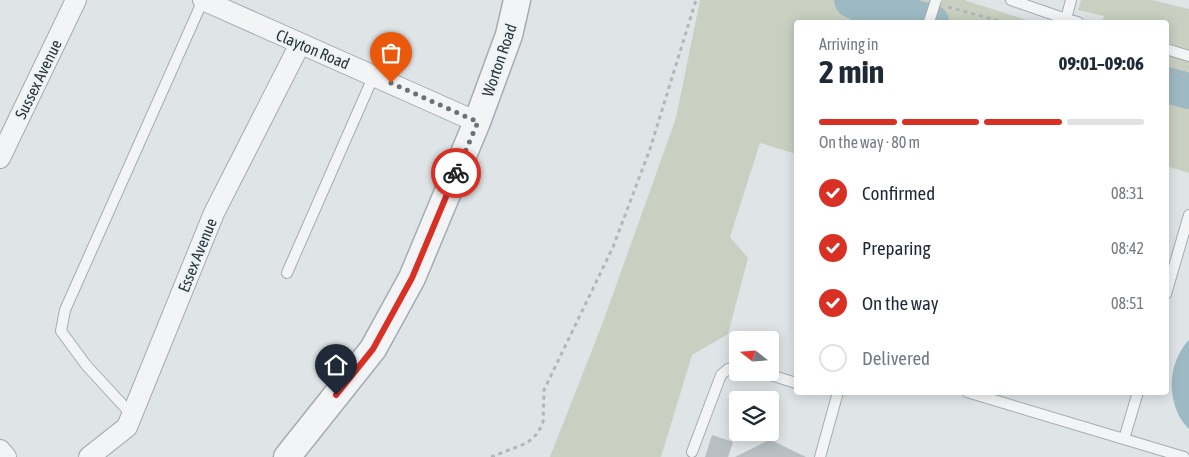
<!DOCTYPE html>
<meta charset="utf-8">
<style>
body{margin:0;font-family:"Asap Condensed",sans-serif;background:#f2f2f3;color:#1f2937;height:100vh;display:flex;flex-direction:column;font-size:19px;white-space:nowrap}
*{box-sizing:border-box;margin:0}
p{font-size:16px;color:#747a83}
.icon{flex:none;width:28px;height:28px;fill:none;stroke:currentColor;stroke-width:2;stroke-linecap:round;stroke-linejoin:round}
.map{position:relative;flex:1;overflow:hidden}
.panel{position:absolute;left:794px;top:20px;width:375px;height:375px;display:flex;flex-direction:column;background:#fff;border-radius:5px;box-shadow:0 2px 12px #0003}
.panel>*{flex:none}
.needle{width:32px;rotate:287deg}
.fabs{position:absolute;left:729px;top:331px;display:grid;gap:10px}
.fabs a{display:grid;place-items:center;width:50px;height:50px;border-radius:5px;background:#fff;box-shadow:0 2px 12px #0003;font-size:25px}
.pin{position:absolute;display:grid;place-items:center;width:42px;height:42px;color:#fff;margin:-51px -21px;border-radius:50% 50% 50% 0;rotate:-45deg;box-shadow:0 0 5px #0007}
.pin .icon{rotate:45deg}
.courier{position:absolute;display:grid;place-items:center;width:50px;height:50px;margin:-25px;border:4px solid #d93025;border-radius:50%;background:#fff;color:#222;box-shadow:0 1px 6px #0007}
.head em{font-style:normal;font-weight:700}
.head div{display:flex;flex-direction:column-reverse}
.head{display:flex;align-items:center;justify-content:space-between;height:85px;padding:0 25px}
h1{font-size:32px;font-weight:700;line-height:38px}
.bar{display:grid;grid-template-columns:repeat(4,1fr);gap:8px 5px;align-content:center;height:60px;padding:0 25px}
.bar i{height:6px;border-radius:4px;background:#e0e1e3}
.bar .current{background:#d93025}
.bar p{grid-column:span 4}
ol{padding:0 25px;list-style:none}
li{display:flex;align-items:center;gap:15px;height:55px}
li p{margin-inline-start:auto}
li .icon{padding:5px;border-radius:50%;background:#d93025;color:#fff;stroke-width:4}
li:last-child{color:#747a83}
li i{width:28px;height:28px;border:2px solid #e0e1e3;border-radius:50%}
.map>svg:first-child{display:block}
.green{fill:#c9d0c1}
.water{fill:#9dbac4}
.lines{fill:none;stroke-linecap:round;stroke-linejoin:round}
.river{stroke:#9dbac4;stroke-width:36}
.building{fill:#b7bfc3}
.service-casing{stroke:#a5acb1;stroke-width:12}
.minor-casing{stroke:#a5acb1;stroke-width:22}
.tertiary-casing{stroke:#a5acb1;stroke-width:29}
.path{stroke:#b2b7bb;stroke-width:3;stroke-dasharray:4 4;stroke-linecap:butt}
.service{stroke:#f2f4f6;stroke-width:10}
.minor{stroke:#f2f4f6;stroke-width:20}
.tertiary{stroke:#f2f4f6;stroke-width:26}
.service-bridge-casing{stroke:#a5acb1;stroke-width:12;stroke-linecap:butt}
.service-bridge{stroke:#f2f4f6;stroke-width:10}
.done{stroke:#697278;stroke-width:5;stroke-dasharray:0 9}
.route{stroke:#d93025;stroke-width:6}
.labels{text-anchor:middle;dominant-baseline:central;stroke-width:4;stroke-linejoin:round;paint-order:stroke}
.street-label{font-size:16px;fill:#2a353d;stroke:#eef3f5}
</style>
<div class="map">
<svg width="1189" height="457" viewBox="0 0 1189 457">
<rect width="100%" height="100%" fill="#dfe4e7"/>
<g class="green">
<polygon points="700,0 964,0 1033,22 796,22 796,154 760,143 730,237 748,258 728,334 692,355 661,457 550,457 603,322 676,118"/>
<polygon points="1081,0 1152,0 1189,9 1189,173 1166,166 1166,22 1102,22 1104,16 1078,10"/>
</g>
<path class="water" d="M1189,340V429C1165,406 1167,362 1189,340Z"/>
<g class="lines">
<g class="river">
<polyline points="852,0 860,4 931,22"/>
<polyline points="1166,85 1189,91"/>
</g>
</g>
<g class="building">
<polygon points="712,435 733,442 728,457 705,457"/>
<polygon points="767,441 773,441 806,457 735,457"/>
</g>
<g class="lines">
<defs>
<g id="service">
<polyline points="1011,0 1066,19 1071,0"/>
<polyline points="1066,19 1078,22"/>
<polyline points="1166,49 1189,56"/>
<polyline points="287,273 374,75"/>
<polyline points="1166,294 1189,215"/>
<polyline points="761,372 796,383"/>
<polyline points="967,392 1184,457"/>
<polyline points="132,415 86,365 61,331 65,310 203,0"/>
<polyline points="1124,439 1138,392"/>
<polyline points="692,452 721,375 728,369 738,368"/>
<polyline points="820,457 838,392"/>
</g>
<g id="minor">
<polyline points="203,0 477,122"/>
<polyline points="0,158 76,0"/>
<polyline points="0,450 6,457"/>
<polyline points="89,457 127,427 214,213 300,44"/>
</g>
<polyline id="tertiary" points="287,457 373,349 412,278 477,122 509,35 517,0"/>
</defs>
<use href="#service" class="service-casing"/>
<use href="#minor" class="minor-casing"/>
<use href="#tertiary" class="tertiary-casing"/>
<g class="path">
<polyline points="948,7 1003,22"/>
<polyline points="1166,70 1189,77"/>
<polyline points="491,457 527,443 538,433 543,422 544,390 613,247 650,149 696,0"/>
</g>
<use href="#service" class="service"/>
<use href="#minor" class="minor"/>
<use href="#tertiary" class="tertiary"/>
<defs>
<polyline id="service-bridge" points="929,22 936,0"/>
</defs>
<use href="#service-bridge" class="service-bridge-casing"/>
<use href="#service-bridge" class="service-bridge"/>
</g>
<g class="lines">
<polyline class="done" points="391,83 478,122 456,173"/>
<polyline class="route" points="336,395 373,349 412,278 456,173"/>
</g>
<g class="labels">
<g class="street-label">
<text transform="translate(313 49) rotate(23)">Clayton Road</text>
<text transform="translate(499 60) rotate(-71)">Worton Road</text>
<text transform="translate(38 79) rotate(-64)">Sussex Avenue</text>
<text transform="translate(197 255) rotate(-68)">Essex Avenue</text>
</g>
</g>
</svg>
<div class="fabs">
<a><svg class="needle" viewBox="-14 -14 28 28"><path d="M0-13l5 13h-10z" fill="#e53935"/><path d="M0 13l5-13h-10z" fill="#747a83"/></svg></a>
<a><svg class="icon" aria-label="layers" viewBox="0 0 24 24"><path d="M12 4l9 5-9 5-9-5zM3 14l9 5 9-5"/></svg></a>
</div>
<div class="pin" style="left:391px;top:83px;background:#ea580c"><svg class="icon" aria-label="bag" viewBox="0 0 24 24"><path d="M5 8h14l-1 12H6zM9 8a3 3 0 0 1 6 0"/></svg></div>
<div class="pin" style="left:336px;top:395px;background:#1f2937"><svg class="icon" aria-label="home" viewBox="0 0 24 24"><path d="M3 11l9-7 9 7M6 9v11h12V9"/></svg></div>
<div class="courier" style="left:456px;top:173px"><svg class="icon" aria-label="bike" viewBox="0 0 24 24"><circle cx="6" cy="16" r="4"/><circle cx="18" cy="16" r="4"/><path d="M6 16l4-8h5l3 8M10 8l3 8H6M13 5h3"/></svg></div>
<section class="panel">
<div class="head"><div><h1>2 min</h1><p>Arriving in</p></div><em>09:01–09:06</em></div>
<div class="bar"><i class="current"></i><i class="current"></i><i class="current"></i><i></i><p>On the way · 80 m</p></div>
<ol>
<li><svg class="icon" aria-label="check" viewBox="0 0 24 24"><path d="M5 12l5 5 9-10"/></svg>Confirmed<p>08:31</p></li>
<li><svg class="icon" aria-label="check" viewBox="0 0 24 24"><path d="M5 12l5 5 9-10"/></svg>Preparing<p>08:42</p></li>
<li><svg class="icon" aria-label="check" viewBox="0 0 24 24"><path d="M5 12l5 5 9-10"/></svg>On the way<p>08:51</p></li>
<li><i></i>Delivered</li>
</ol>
</section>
</div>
